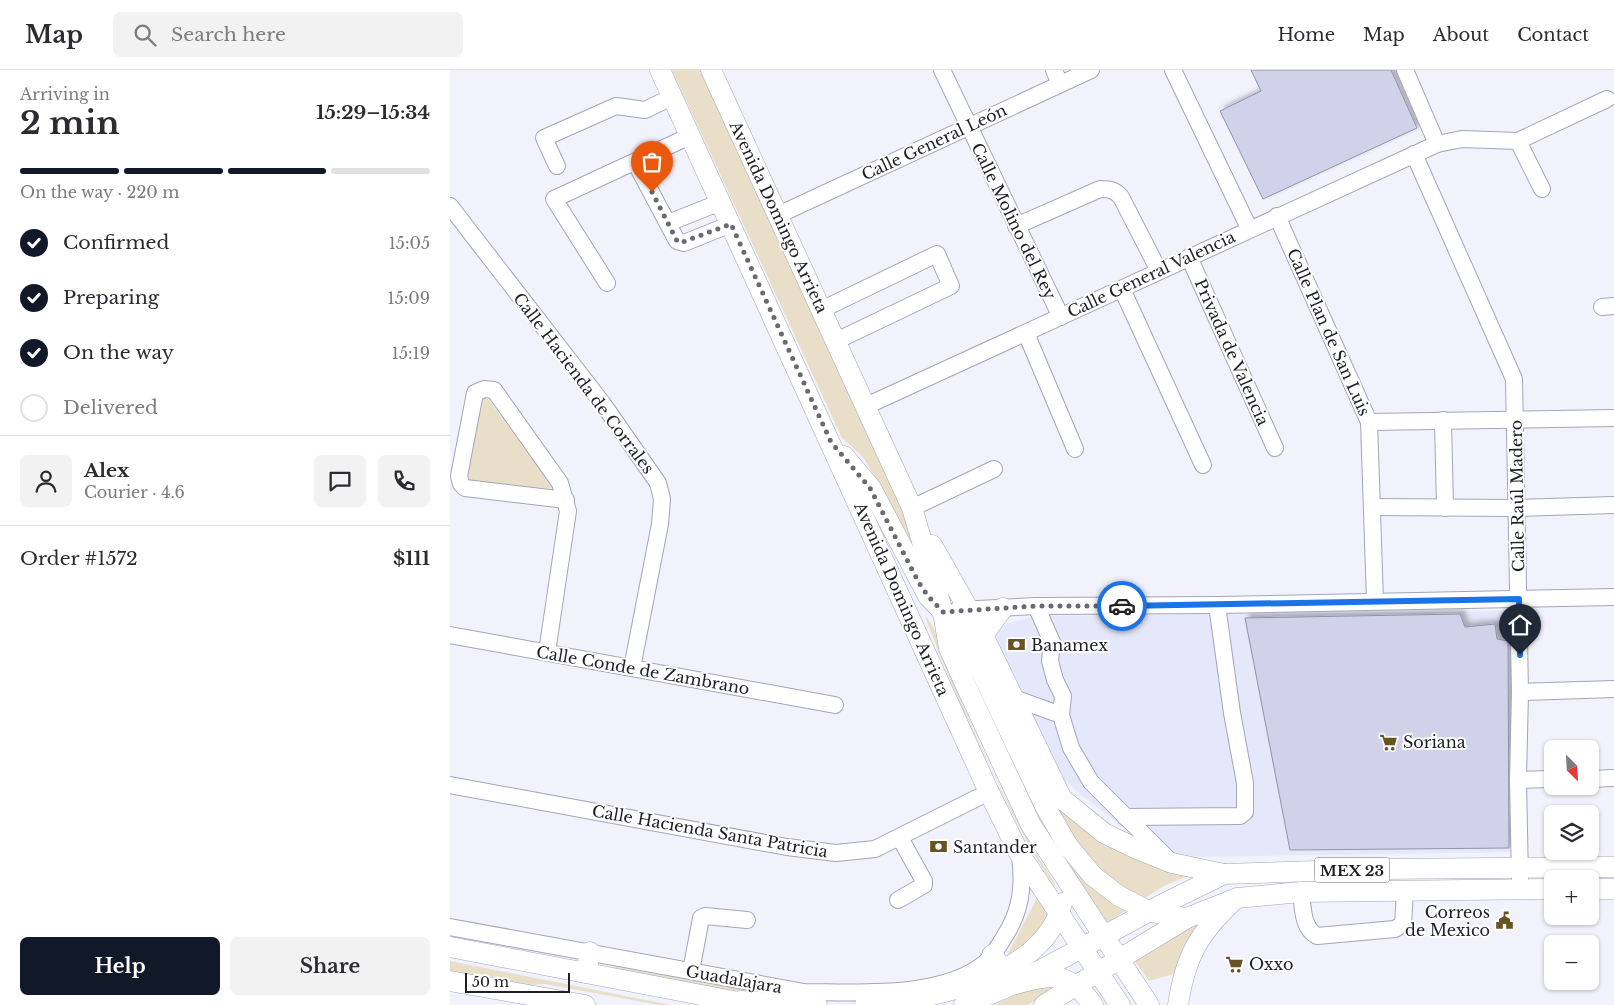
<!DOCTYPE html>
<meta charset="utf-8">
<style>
body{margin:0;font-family:"Libre Baskerville",serif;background:#f2f2f3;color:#2b2b33;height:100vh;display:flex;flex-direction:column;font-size:19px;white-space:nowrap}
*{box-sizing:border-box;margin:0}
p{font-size:16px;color:#7c7c81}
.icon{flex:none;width:28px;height:28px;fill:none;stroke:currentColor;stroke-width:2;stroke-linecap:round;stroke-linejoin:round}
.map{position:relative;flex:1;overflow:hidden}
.panel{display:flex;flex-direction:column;background:#fff;width:450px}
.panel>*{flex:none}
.needle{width:32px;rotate:156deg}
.buttons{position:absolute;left:1094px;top:670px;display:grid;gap:10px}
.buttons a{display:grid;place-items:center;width:55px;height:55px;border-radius:8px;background:#fff;box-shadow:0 1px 4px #0004;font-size:25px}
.scale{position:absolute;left:15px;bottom:12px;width:105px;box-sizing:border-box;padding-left:5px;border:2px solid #1e1f27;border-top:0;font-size:14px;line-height:18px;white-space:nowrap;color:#1e1f27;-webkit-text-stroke:4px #fff;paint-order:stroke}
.pin{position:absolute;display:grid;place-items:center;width:42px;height:42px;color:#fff;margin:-51px -21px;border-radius:50% 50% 50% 0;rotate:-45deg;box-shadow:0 0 5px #0007}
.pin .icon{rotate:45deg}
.courier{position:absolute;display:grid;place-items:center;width:50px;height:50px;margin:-25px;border:4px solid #1a73e8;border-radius:50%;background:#fff;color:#222;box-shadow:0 1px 6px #0007}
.overview em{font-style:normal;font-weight:800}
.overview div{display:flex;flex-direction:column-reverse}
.overview{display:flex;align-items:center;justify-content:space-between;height:85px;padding:0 20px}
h1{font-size:32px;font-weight:800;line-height:38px}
.bar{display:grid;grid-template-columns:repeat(4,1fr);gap:8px 5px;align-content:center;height:60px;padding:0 20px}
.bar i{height:6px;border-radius:4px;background:#e1e1e2}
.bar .on{background:#111827}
.bar p{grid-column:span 4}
.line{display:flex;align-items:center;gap:12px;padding:0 20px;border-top:1px solid #e1e1e2}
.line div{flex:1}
.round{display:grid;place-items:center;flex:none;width:52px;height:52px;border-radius:8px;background:#f2f2f3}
ol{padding:0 20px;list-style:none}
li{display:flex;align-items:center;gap:15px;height:55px}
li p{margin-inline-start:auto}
li .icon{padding:5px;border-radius:50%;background:#111827;color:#fff;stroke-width:4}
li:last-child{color:#7c7c81}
li i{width:28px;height:28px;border:2px solid #e1e1e2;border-radius:50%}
.cta{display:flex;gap:10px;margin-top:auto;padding:10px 20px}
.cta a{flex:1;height:58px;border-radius:8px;background:#111827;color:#fff;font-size:20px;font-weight:800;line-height:58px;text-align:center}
.cta a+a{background:#f2f2f3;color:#2b2b33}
header{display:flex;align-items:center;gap:30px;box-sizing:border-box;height:70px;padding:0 25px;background:#fff;border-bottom:1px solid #e1e1e2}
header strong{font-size:24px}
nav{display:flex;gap:28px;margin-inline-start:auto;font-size:18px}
.search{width:350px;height:45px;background:#f2f2f3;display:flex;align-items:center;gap:12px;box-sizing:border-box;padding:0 18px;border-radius:8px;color:#7c7c81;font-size:19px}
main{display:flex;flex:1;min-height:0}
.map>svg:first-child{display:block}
.built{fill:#e5e8fa}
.green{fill:#e9dfc9}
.building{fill:#cfd2e9;stroke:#9093a8;filter:url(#shadow)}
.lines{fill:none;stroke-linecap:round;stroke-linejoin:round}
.minor-casing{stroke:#a2a5bb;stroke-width:18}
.major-casing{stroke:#a2a5bb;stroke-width:21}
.minor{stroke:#fff;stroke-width:16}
.major{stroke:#fff;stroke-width:20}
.done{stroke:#686972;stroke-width:5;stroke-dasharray:0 9}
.route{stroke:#1a73e8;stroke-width:6}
.labels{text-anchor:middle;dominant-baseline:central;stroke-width:4;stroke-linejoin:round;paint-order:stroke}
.shield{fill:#fff;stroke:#626268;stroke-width:1}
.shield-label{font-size:15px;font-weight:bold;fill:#1e1f27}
.street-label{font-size:16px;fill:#1e1f27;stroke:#fff}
.poi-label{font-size:16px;fill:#1e1f27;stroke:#fff;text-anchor:start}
</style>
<header>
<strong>Map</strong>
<div class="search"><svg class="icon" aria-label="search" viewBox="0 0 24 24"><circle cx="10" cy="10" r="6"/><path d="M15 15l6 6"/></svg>Search here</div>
<nav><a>Home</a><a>Map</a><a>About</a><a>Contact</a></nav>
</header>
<main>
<section class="panel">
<div class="overview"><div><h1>2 min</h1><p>Arriving in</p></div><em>15:29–15:34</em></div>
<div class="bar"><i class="on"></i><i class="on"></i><i class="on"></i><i></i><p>On the way · 220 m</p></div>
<ol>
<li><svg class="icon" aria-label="check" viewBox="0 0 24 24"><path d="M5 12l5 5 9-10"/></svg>Confirmed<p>15:05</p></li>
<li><svg class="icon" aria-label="check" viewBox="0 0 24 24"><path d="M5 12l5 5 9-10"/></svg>Preparing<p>15:09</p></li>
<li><svg class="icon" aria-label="check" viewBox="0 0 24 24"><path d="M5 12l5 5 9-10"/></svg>On the way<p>15:19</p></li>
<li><i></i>Delivered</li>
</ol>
<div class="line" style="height:90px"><a class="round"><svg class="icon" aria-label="person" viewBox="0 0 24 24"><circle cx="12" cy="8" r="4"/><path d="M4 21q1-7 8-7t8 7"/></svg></a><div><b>Alex</b><p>Courier · 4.6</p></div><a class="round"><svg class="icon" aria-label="chat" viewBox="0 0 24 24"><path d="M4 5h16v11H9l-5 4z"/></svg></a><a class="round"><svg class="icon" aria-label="phone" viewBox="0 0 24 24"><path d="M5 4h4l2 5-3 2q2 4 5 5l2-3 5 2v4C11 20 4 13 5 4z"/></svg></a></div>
<div class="line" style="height:65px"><div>Order #1572</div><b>$111</b></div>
<div class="cta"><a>Help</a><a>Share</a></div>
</section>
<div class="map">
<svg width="1164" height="935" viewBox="0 0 1164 935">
<defs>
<filter id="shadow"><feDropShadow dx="4" dy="-4" stdDeviation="2.5" flood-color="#0004"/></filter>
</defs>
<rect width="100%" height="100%" fill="#f1f2fc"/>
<polygon class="built" points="1063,541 1060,782 733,787 678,761 630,724 607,703 554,591 544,561 559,553 587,546"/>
<g class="green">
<polygon points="222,0 252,0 453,438 468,497 425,407 413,387 392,368"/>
<polygon points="33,322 105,419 13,412"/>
<path d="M475,546C491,563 497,596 506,619C534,686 565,753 605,813V817C576,776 556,731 535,686C513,640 492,594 475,546Z"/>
<polygon points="533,580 618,738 743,804 714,816 692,830 652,802 624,772 605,740"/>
<polygon points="528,615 594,752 678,839 657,853 601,771"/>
<polygon points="588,826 603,847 560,894 556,887"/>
<polygon points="753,849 738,870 724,904 699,911 685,891"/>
<polygon points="0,891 221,935 209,935 95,914 65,916 0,902"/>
<polygon points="162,896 333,927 289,927 174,903"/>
<polygon points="613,916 577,935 544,935 580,918"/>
</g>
<g class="building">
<polygon points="801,0 941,0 967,58 813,129 770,41 811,21"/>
<polygon points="1010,544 1015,557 1045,554 1047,569 1058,571 1059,778 840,780 795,548"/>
</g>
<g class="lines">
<defs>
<g id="minor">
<polyline points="492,0 611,247"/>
<polyline points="604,0 610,14"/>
<polyline points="723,0 799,158"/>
<polyline points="955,0 987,74"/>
<polyline points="1068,71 1157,29"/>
<polyline points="964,84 1064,309 1070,622 1068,710 1070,810"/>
<polyline points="185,92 227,171 234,173 281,154"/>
<polyline points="107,96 94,68 166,36 195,40 222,27"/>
<polyline points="0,136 153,334 208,413 212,429 210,454 182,598"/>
<polyline points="328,145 641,0"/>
<polyline points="827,146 919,352 925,531"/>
<polyline points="218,153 271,132"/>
<path d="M566,156L650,119C660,119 665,120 671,127L709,201"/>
<polyline points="739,187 825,378"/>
<polyline points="157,213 104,129 240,66"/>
<polyline points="672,219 753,395"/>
<polyline points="1152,237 1164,236"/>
<polyline points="371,240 487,184 501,216 386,271"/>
<polyline points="576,263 625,379"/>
<polyline points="416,336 987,74 1012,69 1068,71 1092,119"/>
<polyline points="993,350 995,438"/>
<polyline points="919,352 1164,348"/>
<polyline points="923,437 1066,438 1164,435"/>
<polyline points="462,438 544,399"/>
<polyline points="586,536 602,572 600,591 605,610 613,626 611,645 621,678 641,712 719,790"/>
<polyline points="507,540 586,536 767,535 1164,527"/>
<polyline points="0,565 385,635"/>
<polyline points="97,582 118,441 110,413 44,320 34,319 25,323 9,406 11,414 15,418 116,430"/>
<polyline points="1070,622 1164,619"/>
<polyline points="561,627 611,645"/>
<polyline points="1140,709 1164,708"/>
<polyline points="1068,710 1102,709"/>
<polyline points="0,715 337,777 386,783 425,779 539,722"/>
<polyline points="675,747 790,746 795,742 795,713 782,643 767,535"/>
<path d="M851,822C853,837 852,858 867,866L945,859L953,854L955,822"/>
<polyline points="448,830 474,815 474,811 450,768"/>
<path d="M0,857L354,922C406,922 492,929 535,893C543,886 548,877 553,869C571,842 574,817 570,786"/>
<polyline points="241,901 251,848 255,846 297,850"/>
</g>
<g id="major">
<polyline points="210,0 539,722 569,783 670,935"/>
<polyline points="261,0 462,438 493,542 499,578 516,616 581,755 699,935"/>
<polyline points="394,386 421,418 478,526 507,557 531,601 595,736 618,776 643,806 669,826 700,842 737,848"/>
<polyline points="482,475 533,565 612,729 654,763 687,779 722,793 774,804"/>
<polyline points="528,576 533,565 553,538"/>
<polyline points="1140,819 1164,819"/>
<polyline points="0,877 304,935"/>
<path d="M542,885L565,914C602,904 619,901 643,935"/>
<polyline points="136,903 140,882"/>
<polyline points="0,911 135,935"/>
<polyline points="290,931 367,935"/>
<path d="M415,935C479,930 595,907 612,833"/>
<polyline points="514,935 565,914 711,835 774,804 928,799 1164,797"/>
<polyline points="594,935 737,848 787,828 851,822 1102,819"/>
<path d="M728,935C735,888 748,864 783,831"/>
</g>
</defs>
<use href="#minor" class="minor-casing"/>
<use href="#major" class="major-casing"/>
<use href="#minor" class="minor"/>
<use href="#major" class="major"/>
</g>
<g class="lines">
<polyline class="done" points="202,122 227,171 230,173 281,154 381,372 420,418 469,513 478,526 493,542 586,536 672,536"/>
<polyline class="route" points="672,536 1069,529 1070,585"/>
</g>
<defs>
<symbol id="bank-bare" viewBox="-9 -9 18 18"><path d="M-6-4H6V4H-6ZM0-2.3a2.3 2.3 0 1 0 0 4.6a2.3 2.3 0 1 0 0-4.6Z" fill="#695322" stroke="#fff" stroke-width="2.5" paint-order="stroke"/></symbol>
<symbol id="supermarket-bare" viewBox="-9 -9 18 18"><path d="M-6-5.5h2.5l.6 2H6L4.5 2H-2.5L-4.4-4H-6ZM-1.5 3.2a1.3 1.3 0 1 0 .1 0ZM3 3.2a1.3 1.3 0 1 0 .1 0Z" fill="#695322" stroke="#fff" stroke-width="2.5" paint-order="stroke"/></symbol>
<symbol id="civic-bare" viewBox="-9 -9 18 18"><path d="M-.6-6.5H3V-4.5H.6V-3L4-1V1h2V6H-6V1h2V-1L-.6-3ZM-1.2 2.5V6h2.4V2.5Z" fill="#695322" stroke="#fff" stroke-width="2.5" paint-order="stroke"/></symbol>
</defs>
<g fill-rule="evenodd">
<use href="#bank-bare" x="554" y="562" width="25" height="25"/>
<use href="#supermarket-bare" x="926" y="660" width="25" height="25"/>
<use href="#bank-bare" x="476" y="764" width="25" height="25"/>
<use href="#civic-bare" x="1042" y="838" width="25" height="25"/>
<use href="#supermarket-bare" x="772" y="882" width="25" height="25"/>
</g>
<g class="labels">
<rect class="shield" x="864.5" y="787.5" width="75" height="25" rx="4"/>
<g class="shield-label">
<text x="902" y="800">MEX 23</text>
</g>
<g class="street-label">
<text transform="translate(484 72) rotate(-25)">Calle General León</text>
<text transform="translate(329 147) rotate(65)">Avenida Domingo Arrieta</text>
<text transform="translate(564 151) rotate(64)">Calle Molino del Rey</text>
<text transform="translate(701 204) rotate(-25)">Calle General Valencia</text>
<text transform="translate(879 262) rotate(66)">Calle Plan de San Luis</text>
<text transform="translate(782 282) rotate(66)">Privada de Valencia</text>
<text transform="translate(134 313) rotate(53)">Calle Hacienda de Corrales</text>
<text transform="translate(1067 426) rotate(-91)">Calle Raúl Madero</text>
<text transform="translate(452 529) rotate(66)">Avenida Domingo Arrieta</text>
<text transform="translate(193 600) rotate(10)">Calle Conde de Zambrano</text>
<text transform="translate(260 761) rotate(10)">Calle Hacienda Santa Patricia</text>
<text transform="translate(284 909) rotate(10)">Guadalajara</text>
</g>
<g class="poi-label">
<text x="581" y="575">Banamex</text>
<text x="953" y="672">Soriana</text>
<text x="503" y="777">Santander</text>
<text x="1040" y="842" text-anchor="end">Correos<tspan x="1040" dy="18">de Mexico</tspan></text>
<text x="799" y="894">Oxxo</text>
</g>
</g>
</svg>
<div class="buttons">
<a><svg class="needle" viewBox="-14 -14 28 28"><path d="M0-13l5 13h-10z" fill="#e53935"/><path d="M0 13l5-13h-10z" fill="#7c7c81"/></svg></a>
<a><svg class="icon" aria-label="layers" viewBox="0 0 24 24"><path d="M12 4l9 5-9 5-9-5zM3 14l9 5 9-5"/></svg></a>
<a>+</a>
<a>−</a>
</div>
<div class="scale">50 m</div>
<div class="pin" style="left:202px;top:122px;background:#ea580c"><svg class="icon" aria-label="bag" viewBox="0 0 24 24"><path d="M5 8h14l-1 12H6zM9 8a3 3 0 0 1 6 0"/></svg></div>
<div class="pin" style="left:1070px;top:585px;background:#1f2937"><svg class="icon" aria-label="home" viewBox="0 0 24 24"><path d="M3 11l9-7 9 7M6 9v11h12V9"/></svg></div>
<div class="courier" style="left:672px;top:536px"><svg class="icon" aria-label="car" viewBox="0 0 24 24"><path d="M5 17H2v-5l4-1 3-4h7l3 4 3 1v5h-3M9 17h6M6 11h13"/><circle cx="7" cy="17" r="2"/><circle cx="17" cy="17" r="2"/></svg></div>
</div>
</main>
